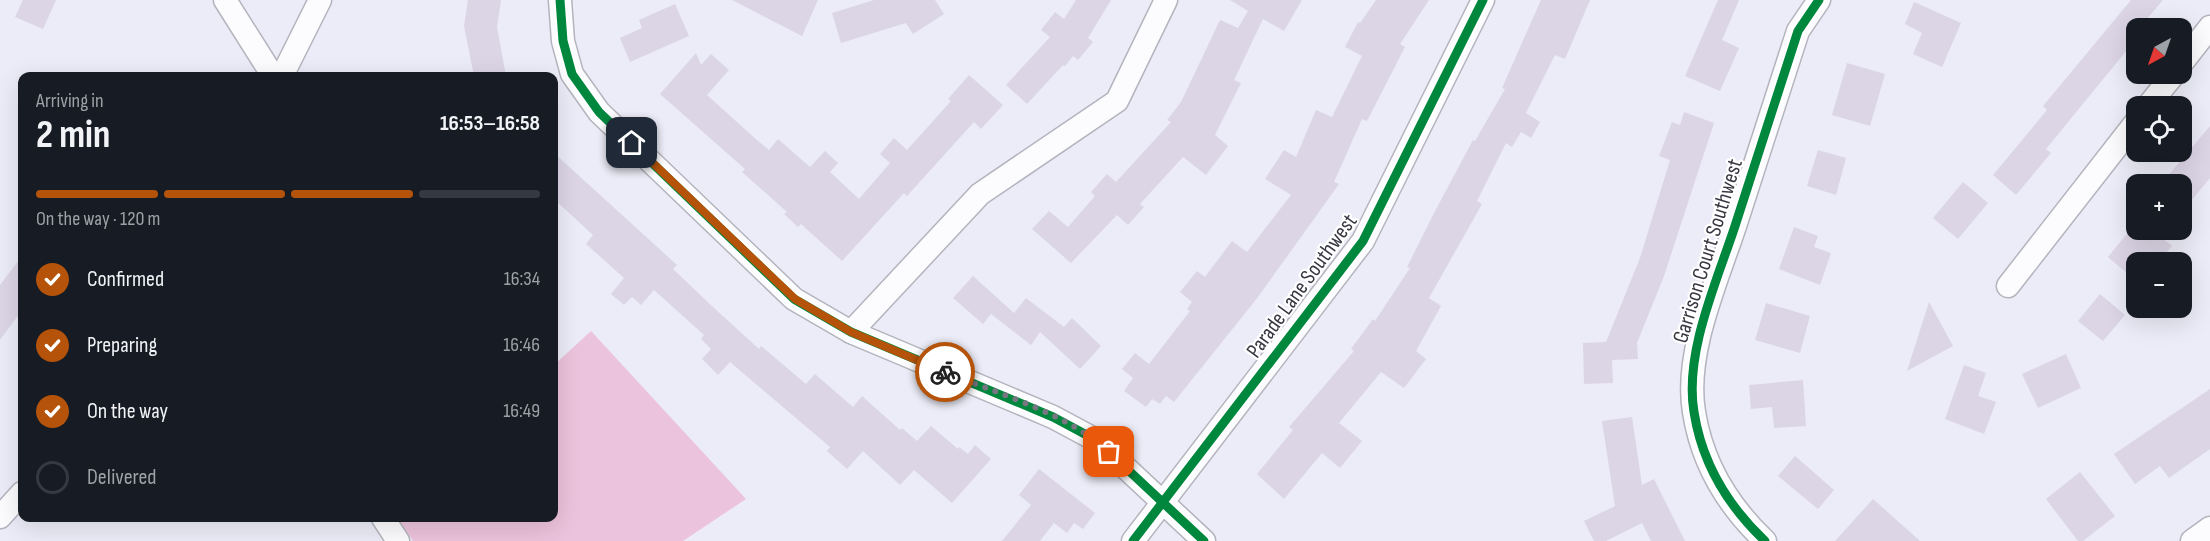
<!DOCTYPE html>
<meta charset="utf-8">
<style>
body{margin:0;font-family:"Sofia Sans Condensed",sans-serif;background:#20242c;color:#f1f3f6;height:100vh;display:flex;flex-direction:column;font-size:22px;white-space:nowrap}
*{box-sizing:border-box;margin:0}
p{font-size:20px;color:#9ea1a6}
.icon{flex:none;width:33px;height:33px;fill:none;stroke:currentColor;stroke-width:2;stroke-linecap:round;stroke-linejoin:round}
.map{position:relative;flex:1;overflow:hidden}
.side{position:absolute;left:18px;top:72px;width:540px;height:450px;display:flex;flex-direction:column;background:#171b24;border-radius:12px;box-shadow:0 6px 24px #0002}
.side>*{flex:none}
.needle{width:39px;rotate:220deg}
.controls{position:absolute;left:2126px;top:18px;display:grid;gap:12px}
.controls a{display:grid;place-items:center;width:66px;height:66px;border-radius:12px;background:#171b24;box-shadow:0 6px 24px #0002;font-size:30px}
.pin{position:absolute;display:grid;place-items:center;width:51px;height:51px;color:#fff;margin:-26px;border-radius:12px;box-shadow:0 3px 9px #0006}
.courier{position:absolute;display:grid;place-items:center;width:60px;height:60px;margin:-30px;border:4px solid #b45309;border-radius:50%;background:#fff;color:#222;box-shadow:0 2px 8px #0007}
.summary em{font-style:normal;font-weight:700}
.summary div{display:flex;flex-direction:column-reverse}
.summary{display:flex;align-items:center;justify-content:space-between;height:102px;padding:0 18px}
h1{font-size:39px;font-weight:700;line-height:45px}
.bar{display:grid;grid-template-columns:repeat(4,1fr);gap:9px 6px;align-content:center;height:72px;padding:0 18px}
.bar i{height:8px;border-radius:4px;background:#363941}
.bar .active{background:#b45309}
.bar p{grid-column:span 4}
ol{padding:0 18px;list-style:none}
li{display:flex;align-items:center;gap:18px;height:66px}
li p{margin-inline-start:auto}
li .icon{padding:6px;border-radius:50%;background:#b45309;color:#fff;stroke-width:4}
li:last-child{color:#9ea1a6}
li i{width:33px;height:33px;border:3px solid #363941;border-radius:50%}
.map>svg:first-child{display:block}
.green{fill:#ecc3dc}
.building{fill:#dcd5e6}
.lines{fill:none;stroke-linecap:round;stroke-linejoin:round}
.minor-casing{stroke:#b3b4bd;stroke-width:25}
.minor{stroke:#fcfcfe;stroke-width:22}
.cycleway-casing{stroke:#fff;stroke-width:13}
.cycleway{stroke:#00873e;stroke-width:9}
.done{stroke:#777781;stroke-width:6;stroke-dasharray:0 10.8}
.route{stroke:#b45309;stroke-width:8}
.labels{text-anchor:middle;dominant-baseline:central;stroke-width:4.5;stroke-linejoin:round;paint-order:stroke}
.street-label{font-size:22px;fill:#383842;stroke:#fff}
</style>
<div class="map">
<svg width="2210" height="541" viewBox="0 0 2210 541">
<rect width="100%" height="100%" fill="#ebecf7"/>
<polygon class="green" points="591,331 746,499 683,541 413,541 397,518 554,518 554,365"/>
<g class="building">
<polygon points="23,0 56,0 43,29 15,17"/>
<polygon points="468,0 501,0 497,27 506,76 474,76 464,26"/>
<polygon points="732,0 818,0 802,36"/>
<polygon points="874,0 935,0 944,14 913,34 906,23 841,43 832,13"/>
<polygon points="1076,0 1111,0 1088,38 1093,42 1078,60 1073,56 1065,66 1063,65 1027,104 1006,85 1050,37 1041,30 1055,12 1064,19"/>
<polygon points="1230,0 1302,0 1284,31 1263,19 1234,80 1241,83 1215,135 1228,146 1206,175 1183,157 1140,204 1144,207 1128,225 1117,215 1071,263 1032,229 1049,211 1068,227 1095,196 1091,192 1107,174 1116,182 1171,122 1167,120 1181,102 1220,20 1238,28 1248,11"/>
<polygon points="1376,0 1429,0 1400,44 1405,47 1367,121 1362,119 1334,182 1339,184 1258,297 1174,402 1166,396 1160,404 1152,399 1146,407 1124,391 1133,378 1122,369 1135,353 1149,364 1190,311 1187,309 1192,302 1180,292 1197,271 1205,277 1232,241 1247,252 1291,195 1265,179 1284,150 1296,157 1316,110 1332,117 1362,56 1345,47 1358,22 1360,23"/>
<polygon points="1541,0 1590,0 1565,59 1555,55 1526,113 1540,122 1531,138 1521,132 1512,147 1506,143 1477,201 1482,204 1429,298 1441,306 1416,351 1426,359 1404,388 1381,372 1339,423 1362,441 1340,468 1322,453 1284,499 1257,474 1293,430 1289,427 1354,351 1351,349 1373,319 1375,321 1410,268 1407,267 1434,213 1473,140 1475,141 1505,89 1502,88"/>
<polygon points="1718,0 1739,0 1722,40 1739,48 1720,91 1685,76"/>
<polygon points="2131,0 2163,0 2139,28 2136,28 2136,39 2046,149 2051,153 2016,195 1993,175 2047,110 2043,106"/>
<polygon points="1914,2 1961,23 1942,67 1913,54 1922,33 1905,24"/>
<polygon points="675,4 689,36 630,62 620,38 642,28 639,20"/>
<polygon points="696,53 701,65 711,54 729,70 707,95 757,140 769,150 778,139 810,167 825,151 838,163 830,172 859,199 890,163 880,154 894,138 907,150 951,101 948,99 969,75 1003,105 981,129 974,122 907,196 904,193 842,261 801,224 798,227 784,214 787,212 742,172 745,169 660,94"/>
<polygon points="1847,63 1885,74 1870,126 1832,115"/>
<polygon points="1684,112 1714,123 1664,276 1637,343 1638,359 1612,360 1613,383 1584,384 1583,343 1606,342 1640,258 1670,160 1659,156 1672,122 1680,125"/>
<polygon points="2210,126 2210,178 2181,213 2181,184 2161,184"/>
<polygon points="1818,150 1846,158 1836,195 1807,186"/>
<polygon points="554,153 677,265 673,269 714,308 759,349 761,346 806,384 815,374 853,407 862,396 900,430 902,428 917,441 931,426 958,449 959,447 968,454 975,445 991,459 952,503 914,470 900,485 863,451 847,469 827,451 830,447 730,362 718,375 702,359 711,349 701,339 704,335 654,290 641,305 632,297 624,305 611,294 624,278 586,244 593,235 554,199"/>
<polygon points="1963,182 1988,203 1958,239 1933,218"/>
<polygon points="1794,227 1818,236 1814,247 1831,253 1820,285 1779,269"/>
<polygon points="2130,230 2152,230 2172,246 2158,262 2136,262 2136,281 2108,257"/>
<polygon points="22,256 22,310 0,340 0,285"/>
<polygon points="973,276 1014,313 1026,298 1064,327 1072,318 1101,346 1080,369 1040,332 1031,345 991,314 983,324 953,298"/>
<polygon points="2100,294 2125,315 2103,341 2078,321"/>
<polygon points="1929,302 1953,346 1907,371"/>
<polygon points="1766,303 1810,316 1800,353 1755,340"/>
<polygon points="2066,354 2081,388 2038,408 2022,374"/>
<polygon points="1964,365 1986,373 1978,396 1996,402 1984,434 1945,419"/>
<polygon points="1803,380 1806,426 1774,428 1772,407 1751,409 1749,385"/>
<polygon points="2210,389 2210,449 2169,478 2160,466 2135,484 2114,454"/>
<polygon points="1632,417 1642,485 1654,479 1685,541 1651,541 1642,523 1606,541 1594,541 1584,521 1615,506 1602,421"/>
<polygon points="1795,456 1834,490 1818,509 1778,476"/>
<polygon points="1039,469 1095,513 1083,529 1074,523 1067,533 1054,523 1040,541 1002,541 1031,505 1019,495"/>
<polygon points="2080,472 2115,516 2083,541 2078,541 2046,499"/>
<polygon points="1873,499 1920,541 1835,541"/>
</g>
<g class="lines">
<defs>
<g id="minor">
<polyline points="225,0 273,76"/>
<polyline points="560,0 563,41 572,74 599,112 794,299 851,332 1053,417 1096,440 1204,541"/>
<polyline points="2181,64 2210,27"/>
<polyline points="282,76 320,0"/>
<polyline points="2148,106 2174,74"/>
<polyline points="2008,286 2136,122"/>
<polyline points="851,332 980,194 1117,101 1166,0"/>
<polyline points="0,517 22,493"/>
<polyline points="383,518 398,541"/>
<polyline points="1133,541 1363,241 1483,0"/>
<path d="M1765,541C1728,506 1702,463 1694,412C1684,353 1717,281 1735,226C1756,161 1777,96 1798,31L1819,0"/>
<polyline points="2192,541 2210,528"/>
</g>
</defs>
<use href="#minor" class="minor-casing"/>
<use href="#minor" class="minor"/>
<defs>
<g id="cycleway">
<polyline points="560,0 563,41 572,74 599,112 794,299 851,332 1053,417 1096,440 1204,541"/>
<polyline points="1133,541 1363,241 1483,0"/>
<path d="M1765,541C1728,506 1702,463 1694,412C1684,353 1717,281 1735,226C1756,161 1777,96 1798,31L1819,0"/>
</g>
</defs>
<use href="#cycleway" class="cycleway-casing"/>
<use href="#cycleway" class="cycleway"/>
</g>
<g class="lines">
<path class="done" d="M945,372C996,393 1069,414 1109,452"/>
<polyline class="route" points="632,143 795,299 851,332 945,372"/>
</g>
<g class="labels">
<g class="street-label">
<text transform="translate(1708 251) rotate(-73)">Garrison Court Southwest</text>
<text transform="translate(1302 286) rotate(-54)">Parade Lane Southwest</text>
</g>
</g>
</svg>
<div class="controls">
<a><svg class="needle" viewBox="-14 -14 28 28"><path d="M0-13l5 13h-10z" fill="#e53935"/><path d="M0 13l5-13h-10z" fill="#9ea1a6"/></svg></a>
<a><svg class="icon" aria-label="locate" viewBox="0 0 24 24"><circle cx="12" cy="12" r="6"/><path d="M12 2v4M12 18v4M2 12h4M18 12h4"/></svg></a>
<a>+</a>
<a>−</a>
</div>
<div class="pin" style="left:1109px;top:452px;background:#ea580c"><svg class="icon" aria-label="bag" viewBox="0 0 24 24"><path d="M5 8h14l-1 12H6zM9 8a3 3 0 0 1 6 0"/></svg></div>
<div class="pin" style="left:632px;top:143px;background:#1f2937"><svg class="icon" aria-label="home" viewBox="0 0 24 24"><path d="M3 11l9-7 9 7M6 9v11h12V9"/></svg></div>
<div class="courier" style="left:945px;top:372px"><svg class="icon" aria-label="bike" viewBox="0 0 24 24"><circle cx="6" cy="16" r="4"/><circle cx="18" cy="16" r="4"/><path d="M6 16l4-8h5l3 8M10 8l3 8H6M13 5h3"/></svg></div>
<section class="side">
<div class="summary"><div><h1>2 min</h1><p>Arriving in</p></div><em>16:53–16:58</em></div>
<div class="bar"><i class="active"></i><i class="active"></i><i class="active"></i><i></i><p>On the way · 120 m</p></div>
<ol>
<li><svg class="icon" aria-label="check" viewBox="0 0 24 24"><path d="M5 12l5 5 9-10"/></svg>Confirmed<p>16:34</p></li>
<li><svg class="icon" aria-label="check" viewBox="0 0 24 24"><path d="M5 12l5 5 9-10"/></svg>Preparing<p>16:46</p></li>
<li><svg class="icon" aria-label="check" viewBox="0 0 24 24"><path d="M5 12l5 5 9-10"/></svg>On the way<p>16:49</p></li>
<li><i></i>Delivered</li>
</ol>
</section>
</div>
